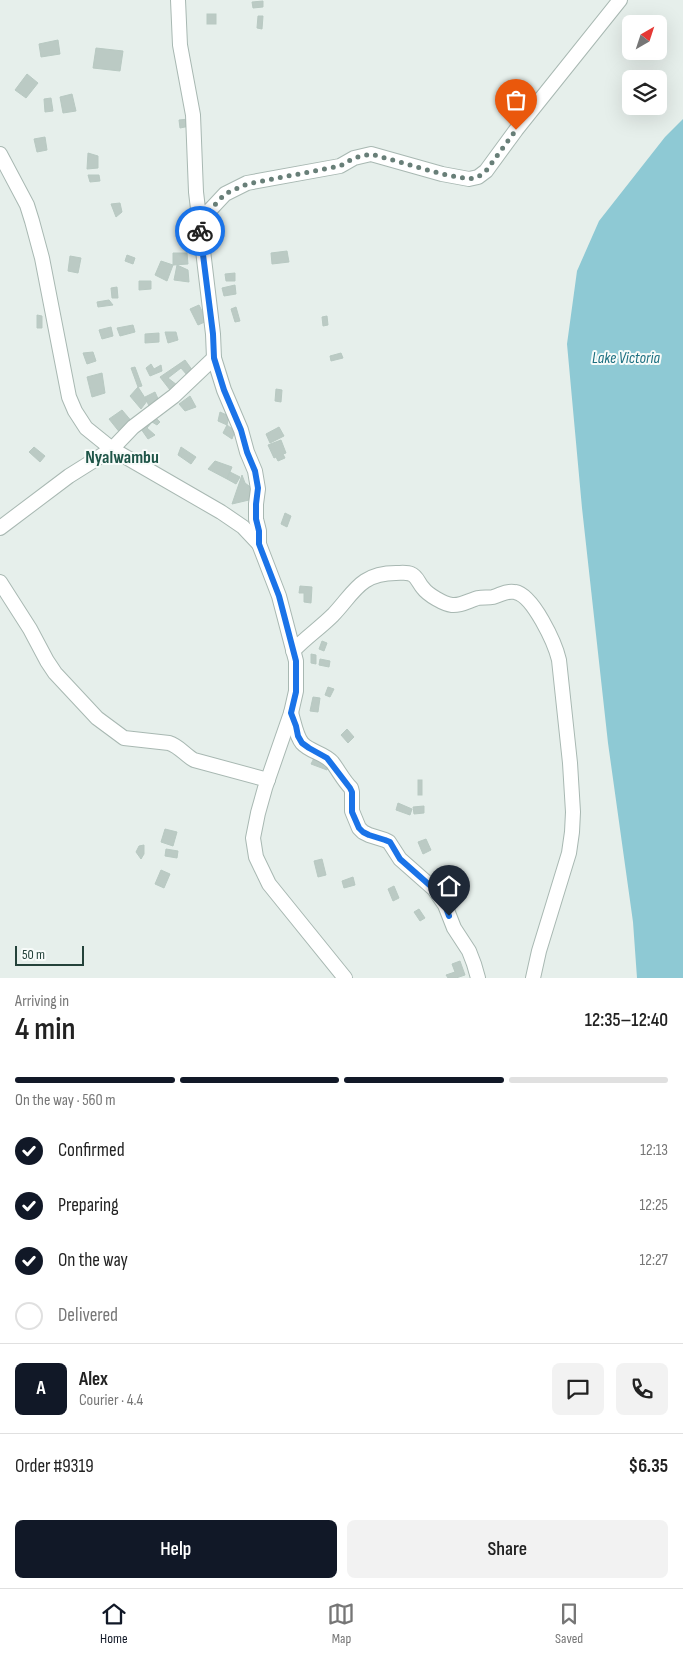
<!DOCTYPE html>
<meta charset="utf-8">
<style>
body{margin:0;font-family:"Sofia Sans Condensed",sans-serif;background:#f2f2f2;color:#222;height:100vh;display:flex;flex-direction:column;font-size:19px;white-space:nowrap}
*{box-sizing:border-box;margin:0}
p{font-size:16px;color:#767676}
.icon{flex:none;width:28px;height:28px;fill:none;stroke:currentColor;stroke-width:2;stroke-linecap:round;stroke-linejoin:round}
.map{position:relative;height:978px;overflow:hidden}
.panel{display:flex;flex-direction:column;background:#fff;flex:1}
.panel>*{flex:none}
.needle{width:32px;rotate:39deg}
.buttons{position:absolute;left:622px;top:15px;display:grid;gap:10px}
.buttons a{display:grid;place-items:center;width:45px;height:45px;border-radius:8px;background:#fff;box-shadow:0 5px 20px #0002;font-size:25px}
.scale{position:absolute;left:15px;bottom:12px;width:69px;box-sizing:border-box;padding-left:5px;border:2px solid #24423a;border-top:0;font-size:14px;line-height:18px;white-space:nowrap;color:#24423a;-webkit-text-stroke:4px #f7fbf9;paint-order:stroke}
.pin{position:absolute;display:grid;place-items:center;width:42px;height:42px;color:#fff;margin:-51px -21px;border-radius:50% 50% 50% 0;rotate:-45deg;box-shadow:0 0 5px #0007}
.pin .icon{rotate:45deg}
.courier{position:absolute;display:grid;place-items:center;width:50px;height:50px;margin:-25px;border:4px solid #1a73e8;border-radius:50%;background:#fff;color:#222;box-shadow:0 1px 6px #0007}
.headline em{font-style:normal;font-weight:600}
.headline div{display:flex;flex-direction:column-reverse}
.headline{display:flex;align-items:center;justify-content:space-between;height:85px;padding:0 15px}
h1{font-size:32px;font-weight:600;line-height:38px}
.bar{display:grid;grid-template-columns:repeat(4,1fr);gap:8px 5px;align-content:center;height:60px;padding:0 15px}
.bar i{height:6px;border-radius:4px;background:#e0e0e0}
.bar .selected{background:#111827}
.bar p{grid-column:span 4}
.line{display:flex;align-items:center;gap:12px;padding:0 15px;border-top:1px solid #e0e0e0}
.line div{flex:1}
.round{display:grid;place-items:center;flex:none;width:52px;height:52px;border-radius:8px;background:#f2f2f2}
ol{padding:0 15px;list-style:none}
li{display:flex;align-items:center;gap:15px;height:55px}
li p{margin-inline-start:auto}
li .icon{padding:5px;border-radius:50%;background:#111827;color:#fff;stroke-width:4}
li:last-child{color:#767676}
li i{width:28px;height:28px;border:2px solid #e0e0e0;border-radius:50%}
.primary-button{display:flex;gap:10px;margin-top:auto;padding:10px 15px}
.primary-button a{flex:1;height:58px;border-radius:8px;background:#111827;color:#fff;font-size:20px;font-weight:600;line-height:58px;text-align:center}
.primary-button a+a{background:#f2f2f2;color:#222}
.dock{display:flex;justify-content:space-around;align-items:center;height:70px;border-top:1px solid #e0e0e0;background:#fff;font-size:14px;color:#767676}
.dock a{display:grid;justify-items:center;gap:2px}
.dock .selected{color:#111827}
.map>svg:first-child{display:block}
.water{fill:#8ec9d4}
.building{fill:#bbcac4;stroke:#b8c9c2}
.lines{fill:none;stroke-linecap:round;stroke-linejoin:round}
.minor-casing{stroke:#a8b8b2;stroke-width:16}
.minor{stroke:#fff;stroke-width:14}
.done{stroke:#687f78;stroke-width:5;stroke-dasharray:0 9}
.route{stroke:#1a73e8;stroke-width:6}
.labels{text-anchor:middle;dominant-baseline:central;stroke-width:4;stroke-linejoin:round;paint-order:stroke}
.water-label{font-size:16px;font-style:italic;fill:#1c6f80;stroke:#f7fbf9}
.quarter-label{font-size:18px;font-weight:bold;fill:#1f5548;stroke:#f7fbf9}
</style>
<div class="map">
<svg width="683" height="978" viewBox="0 0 683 978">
<rect width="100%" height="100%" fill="#e6efeb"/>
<polygon class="water" points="683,119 683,978 637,978 633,922 608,743 582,508 567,344 577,271 599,221 665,137"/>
<g class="building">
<polygon points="263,1 263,7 253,8 252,2"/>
<rect x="207" y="14" width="9" height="10"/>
<polygon points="258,16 263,16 262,29 257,28"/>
<polygon points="58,40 60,54 41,57 39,44"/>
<polygon points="96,48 123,51 120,71 93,68"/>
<polygon points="27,74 38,83 26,98 15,90"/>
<polygon points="72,94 76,111 63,113 60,97"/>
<polygon points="51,98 53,111 45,112 44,99"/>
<polygon points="189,119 190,126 180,128 179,120"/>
<polygon points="45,137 47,150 37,152 34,139"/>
<polygon points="88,153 98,156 98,168 87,169"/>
<polygon points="88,175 99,175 100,181 90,182"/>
<polygon points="120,203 122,212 116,217 111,204"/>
<polygon points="287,251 289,262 272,264 271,253"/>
<polygon points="173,253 187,253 188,264 173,265"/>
<polygon points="127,255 135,258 133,264 125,261"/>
<polygon points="70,256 81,258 78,273 68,271"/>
<polygon points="161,261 173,265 167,281 155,275"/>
<polygon points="177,265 188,270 189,282 174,280"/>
<polygon points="235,273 235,281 226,281 225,274"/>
<polygon points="139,281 151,281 151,289 139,290"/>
<polygon points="235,285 236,294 224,296 222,288"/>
<polygon points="117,287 118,298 112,298 111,288"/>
<polygon points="109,300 113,305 98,307 97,302"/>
<polygon points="199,305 207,321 198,325 190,309"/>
<polygon points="236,307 240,321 235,322 231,309"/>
<polygon points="37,315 42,316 42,328 37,328"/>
<polygon points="327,316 328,325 323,326 322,317"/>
<polygon points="133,325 135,332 120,336 117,328"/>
<polygon points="111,327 113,336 102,339 99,330"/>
<polygon points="165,332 176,332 178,340 168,343"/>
<polygon points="159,333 159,342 145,343 145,334"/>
<polygon points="93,352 96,361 87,364 83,353"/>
<polygon points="341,353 343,358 331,361 330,356"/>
<polygon points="185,360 193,371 187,375 181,368 168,378 177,385 170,390 160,377"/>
<polygon points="151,364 154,369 161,365 162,371 150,376 146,368"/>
<polygon points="135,367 142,386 138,387 131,368"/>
<polygon points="102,373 105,393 92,397 87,377"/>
<polygon points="138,387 147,401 141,409 130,396"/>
<polygon points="276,389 282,390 281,402 275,401"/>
<polygon points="155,392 159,401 149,406 145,397"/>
<polygon points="190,396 196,407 185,411 179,404"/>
<polygon points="122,410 133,423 121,434 109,419"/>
<polygon points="220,412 229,416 227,425 218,421"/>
<polygon points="154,416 160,422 157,425 152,422 147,428 155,435 148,439 141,429"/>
<polygon points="227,425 235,431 232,439 223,433"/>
<polygon points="279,427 284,436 270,443 266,434"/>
<polygon points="281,440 286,453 283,454 285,458 278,461 276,457 274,458 268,445"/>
<polygon points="34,447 45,456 40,462 29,452"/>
<polygon points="181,447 196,457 191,464 178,455"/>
<polygon points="215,461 232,467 227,479 208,469"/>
<polygon points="230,472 240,477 236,484 227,479"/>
<polygon points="242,475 245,483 253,489 249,500 232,504"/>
<polygon points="285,513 291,516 287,527 281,524"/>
<polygon points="300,586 312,587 311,603 304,602 304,593 299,593"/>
<polygon points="322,641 327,643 324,651 319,649"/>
<polygon points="311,654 316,655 316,664 311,663"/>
<polygon points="320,659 330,661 329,667 319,665"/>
<polygon points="328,687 334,689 330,697 325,695"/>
<polygon points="313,697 320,698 318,712 310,711"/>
<polygon points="347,729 354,737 348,743 341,735"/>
<polygon points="314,758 329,764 327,770 311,764"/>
<rect x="418" y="780" width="4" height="15"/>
<polygon points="398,803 412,809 410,815 396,810"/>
<polygon points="424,806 424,813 414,814 413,807"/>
<polygon points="165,829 177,832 173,846 161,842"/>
<polygon points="426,839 431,850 423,854 418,842"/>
<polygon points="144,845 144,854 141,859 136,852 139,846"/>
<polygon points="166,849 178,851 177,858 165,856"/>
<polygon points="322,859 326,875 318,877 314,861"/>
<polygon points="161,870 170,874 164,888 155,884"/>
<polygon points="353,877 355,885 344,888 342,881"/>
<polygon points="394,886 399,898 393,901 388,889"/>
<polygon points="419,909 425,918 420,921 414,912"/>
<polygon points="460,961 465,975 456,978 448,978 446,975 455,972 452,964"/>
</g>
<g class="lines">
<defs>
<g id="minor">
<polyline points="178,0 180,45 193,115 196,192 213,334 214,358 224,390 241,430 247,452 255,471 258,489 256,504 256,519 259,531 259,544"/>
<polyline points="0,154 27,205 32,221 42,258 69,397 75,411 86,428 112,449 221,512 243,527 259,544 279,596 296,661 296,691 291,713 265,788 258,813 253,838 256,857 269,884 345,978"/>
<polyline points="198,217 210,210 225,194 247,183 340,166 354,158 371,154 442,174 469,179 478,177 486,171 516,130 620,0"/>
<polyline points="0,528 69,476 112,449 133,427 174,396 214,358"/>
<path d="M0,582L30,629L47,661L55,673L97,718L124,738L169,743C179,746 185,755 194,760L268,780"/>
<path d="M293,651C305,638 320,628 333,615C354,593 360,573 396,573C401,573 407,572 411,574C417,576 419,584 423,588C428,595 444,604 452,605C461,606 470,600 478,598C483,597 488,598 493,597C501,595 506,590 515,592C533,595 555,643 559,660L570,763L573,812L572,832L569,853L539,951L533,978"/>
<path d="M291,713C294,722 296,736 302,743C310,752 324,753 332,762C339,771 343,780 351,788L352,792V811L359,828L363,832L369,835L385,840L389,842L400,859L434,889L445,905L454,928L469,951L474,964L478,978"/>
</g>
</defs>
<use href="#minor" class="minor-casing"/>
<use href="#minor" class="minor"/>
</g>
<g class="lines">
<polyline class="done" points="200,231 198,217 210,210 225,194 247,184 340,166 354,158 371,154 442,174 469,179 478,177 486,171 516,130"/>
<polyline class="route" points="200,231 213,334 214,358 224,390 241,430 247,452 255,471 258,488 256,504 256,519 259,531 259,544 279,596 296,661 296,692 291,713 296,726 298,736 302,743 309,748 327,758 350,788 352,792 352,812 359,828 363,832 369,835 385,840 390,842 400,859 434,889 445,905 449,916"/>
</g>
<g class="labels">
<g class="water-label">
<text x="626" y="358">Lake Victoria</text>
</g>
<g class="quarter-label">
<text x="122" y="457">Nyalwambu</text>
</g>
</g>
</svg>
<div class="buttons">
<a><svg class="needle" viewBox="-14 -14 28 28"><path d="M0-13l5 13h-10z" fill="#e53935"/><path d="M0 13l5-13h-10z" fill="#767676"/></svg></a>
<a><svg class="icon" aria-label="layers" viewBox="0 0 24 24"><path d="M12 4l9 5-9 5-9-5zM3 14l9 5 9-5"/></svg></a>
</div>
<div class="scale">50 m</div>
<div class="pin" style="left:516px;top:130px;background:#ea580c"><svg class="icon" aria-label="bag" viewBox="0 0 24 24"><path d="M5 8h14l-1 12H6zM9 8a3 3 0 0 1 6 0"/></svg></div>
<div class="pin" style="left:449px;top:916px;background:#1f2937"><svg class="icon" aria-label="home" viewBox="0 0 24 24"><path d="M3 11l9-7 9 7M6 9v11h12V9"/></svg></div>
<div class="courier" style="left:200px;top:231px"><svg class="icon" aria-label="bike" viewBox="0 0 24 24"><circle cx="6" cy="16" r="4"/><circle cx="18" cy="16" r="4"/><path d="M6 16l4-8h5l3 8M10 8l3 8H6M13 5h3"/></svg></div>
</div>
<section class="panel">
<div class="headline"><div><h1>4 min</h1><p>Arriving in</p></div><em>12:35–12:40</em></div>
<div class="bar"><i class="selected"></i><i class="selected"></i><i class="selected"></i><i></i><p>On the way · 560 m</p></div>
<ol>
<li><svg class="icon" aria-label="check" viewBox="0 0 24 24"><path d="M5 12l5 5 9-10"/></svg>Confirmed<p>12:13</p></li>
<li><svg class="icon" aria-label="check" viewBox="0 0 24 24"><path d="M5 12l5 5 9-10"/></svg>Preparing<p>12:25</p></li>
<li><svg class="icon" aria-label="check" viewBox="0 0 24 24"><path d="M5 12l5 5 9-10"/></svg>On the way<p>12:27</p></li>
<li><i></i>Delivered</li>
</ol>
<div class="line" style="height:90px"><b class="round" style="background:#111827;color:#fff">A</b><div><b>Alex</b><p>Courier · 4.4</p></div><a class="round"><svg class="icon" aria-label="chat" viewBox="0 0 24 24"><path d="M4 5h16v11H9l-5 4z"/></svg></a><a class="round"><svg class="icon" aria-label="phone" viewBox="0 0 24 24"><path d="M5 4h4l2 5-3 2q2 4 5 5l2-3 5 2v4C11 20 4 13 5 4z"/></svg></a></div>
<div class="line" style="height:65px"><div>Order #9319</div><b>$6.35</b></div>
<div class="primary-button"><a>Help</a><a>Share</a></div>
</section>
<nav class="dock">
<a class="selected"><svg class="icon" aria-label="home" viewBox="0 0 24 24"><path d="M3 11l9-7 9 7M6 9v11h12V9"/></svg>Home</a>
<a><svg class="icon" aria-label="map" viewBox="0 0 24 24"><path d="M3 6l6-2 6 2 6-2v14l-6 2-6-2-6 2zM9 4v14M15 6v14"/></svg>Map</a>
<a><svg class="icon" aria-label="saved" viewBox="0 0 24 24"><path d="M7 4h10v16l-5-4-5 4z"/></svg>Saved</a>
</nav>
